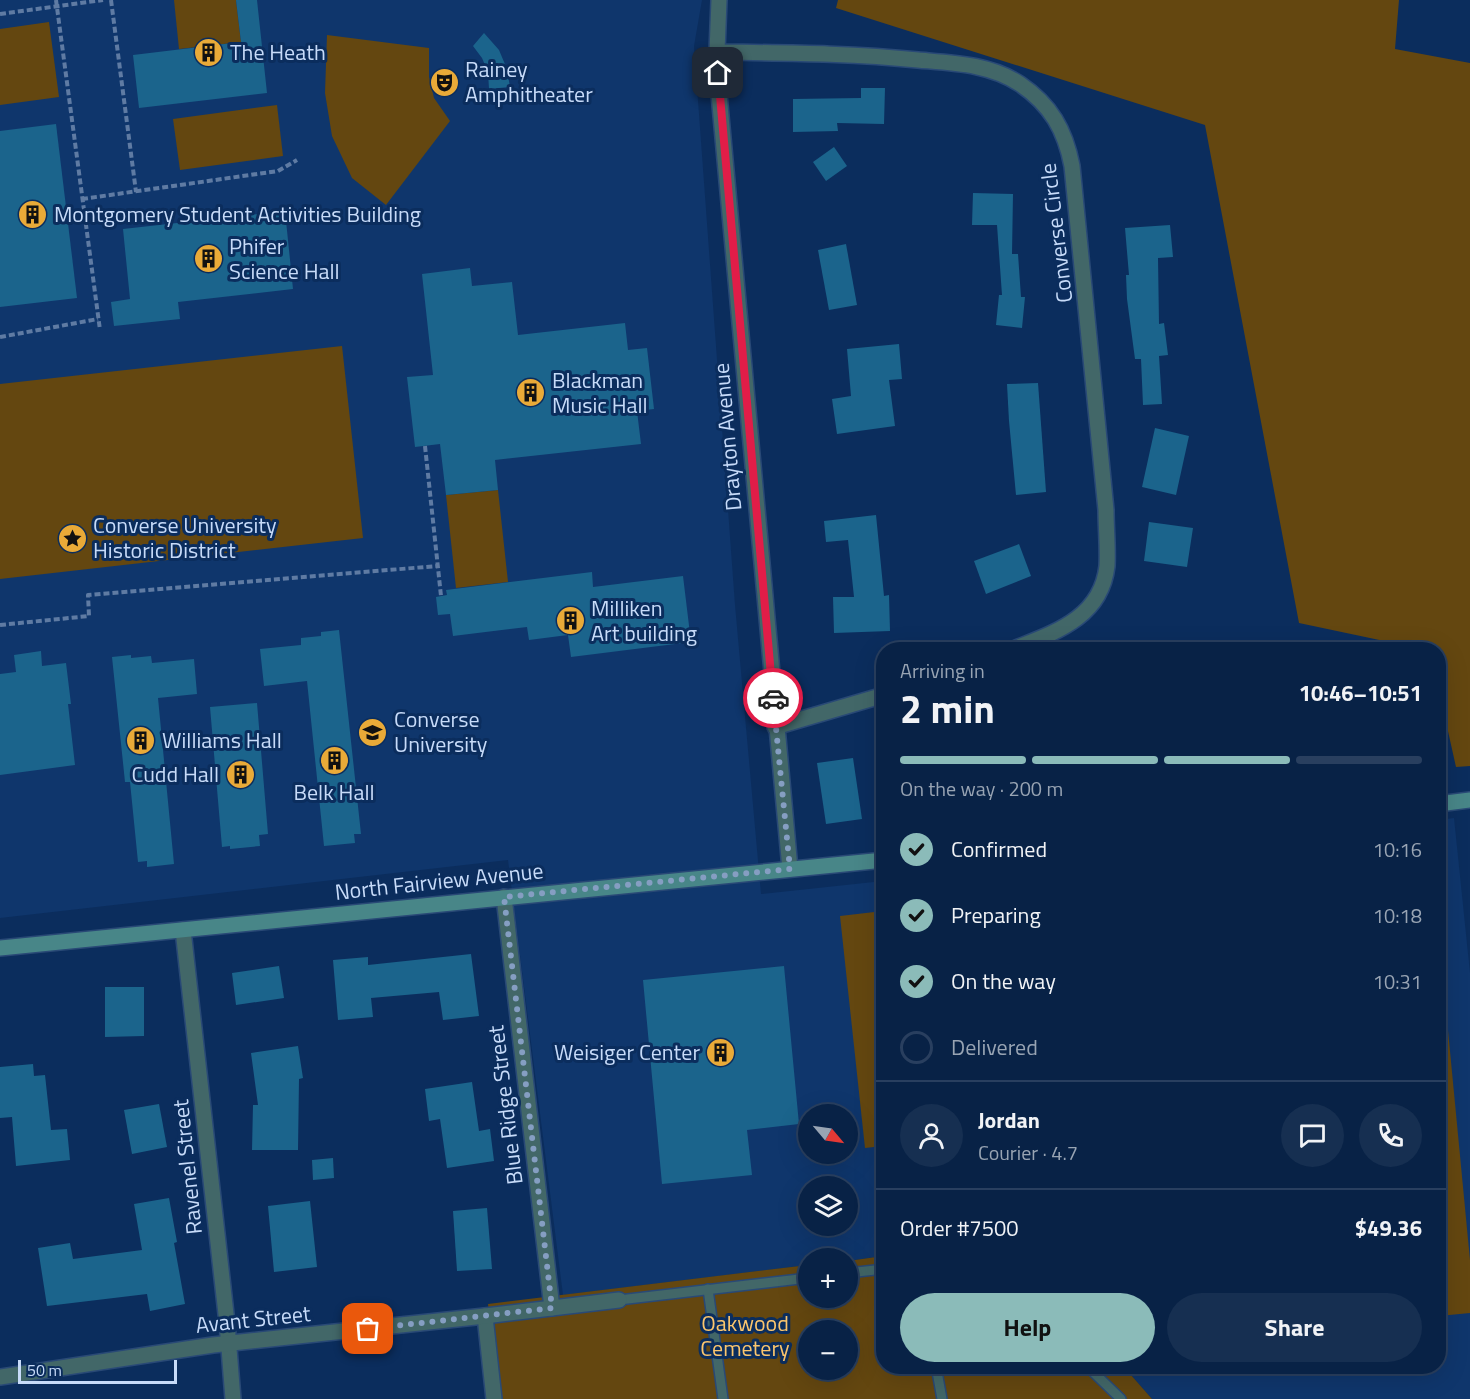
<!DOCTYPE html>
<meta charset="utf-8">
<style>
body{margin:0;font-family:"Titillium Web",sans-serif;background:#162f51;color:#f1f3f6;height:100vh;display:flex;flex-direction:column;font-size:22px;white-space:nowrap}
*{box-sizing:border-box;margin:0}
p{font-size:20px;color:#98a4b3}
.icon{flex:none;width:33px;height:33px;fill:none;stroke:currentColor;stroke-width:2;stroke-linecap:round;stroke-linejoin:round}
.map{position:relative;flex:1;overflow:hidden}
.sheet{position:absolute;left:876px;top:642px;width:570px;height:732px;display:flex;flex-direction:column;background:#082246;border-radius:24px;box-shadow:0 6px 24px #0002,0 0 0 2px #293f5f}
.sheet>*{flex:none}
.needle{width:39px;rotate:119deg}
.fabs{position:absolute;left:798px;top:1104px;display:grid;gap:12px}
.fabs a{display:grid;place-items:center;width:60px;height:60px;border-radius:50%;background:#082246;box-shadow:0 6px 24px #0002,0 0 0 2px #293f5f;font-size:30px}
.scale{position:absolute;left:18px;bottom:15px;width:159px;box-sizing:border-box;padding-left:6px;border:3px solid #c7dbf9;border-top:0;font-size:16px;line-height:21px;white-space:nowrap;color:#c7dbf9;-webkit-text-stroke:4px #0b2d5d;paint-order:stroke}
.pin{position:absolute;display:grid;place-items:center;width:51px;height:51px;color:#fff;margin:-26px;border-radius:12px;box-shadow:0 3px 9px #0006}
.courier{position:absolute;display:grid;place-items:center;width:60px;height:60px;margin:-30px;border:4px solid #e11d48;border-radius:50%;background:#fff;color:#222;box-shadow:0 2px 8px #0007}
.overview em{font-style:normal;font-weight:700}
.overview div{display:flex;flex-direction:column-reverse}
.overview{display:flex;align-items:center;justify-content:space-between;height:102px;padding:0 24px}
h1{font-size:39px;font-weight:700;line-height:45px}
.bar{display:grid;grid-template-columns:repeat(4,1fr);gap:9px 6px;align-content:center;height:72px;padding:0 24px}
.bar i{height:8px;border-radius:4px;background:#293f5f}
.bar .selected{background:#8bbbb9}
.bar p{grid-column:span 4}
.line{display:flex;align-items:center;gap:15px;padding:0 24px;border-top:2px solid #293f5f}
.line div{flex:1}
.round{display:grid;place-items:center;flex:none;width:63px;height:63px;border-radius:32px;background:#162f51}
ol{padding:0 24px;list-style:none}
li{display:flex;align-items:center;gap:18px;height:66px}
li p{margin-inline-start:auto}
li .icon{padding:6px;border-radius:50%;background:#8bbbb9;color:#111;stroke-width:4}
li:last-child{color:#98a4b3}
li i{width:33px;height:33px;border:3px solid #293f5f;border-radius:50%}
.primary-button{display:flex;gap:12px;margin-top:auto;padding:12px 24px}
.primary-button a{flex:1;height:69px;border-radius:36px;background:#8bbbb9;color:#111;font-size:24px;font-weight:700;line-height:69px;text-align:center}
.primary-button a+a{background:#162f51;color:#f1f3f6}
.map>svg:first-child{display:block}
.built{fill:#0f366c;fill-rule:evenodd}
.green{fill:#644710;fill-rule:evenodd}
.building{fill:#1b648c}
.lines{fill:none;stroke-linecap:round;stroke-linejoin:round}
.lane-casing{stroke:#294976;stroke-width:12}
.street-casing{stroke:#294976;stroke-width:18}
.secondary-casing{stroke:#294976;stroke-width:18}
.path{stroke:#5f7ba3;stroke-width:4;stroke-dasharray:6 3;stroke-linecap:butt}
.lane{stroke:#426768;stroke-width:9}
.street{stroke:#426768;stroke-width:15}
.secondary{stroke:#488688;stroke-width:15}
.done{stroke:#859ec2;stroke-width:6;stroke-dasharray:0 10.8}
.route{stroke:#e11d48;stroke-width:8}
.labels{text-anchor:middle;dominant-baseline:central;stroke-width:6;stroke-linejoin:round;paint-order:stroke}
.poi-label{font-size:22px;fill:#c7dbf9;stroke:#0b2d5d;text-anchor:start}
.street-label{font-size:22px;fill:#c7dbf9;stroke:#0b2d5d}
.park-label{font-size:22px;fill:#fcc66d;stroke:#0b2d5d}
</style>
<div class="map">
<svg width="1470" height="1399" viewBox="0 0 1470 1399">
<rect width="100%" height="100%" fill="#0b2d5d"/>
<g class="built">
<path d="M0,0H702L694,46L735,605L761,894L883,881V1256L848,1261V1258H808V1265L563,1295L508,860L0,918ZM808,1114H848V1154H808ZM808,1186H848V1226H808Z"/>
<polygon points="1454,818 1470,973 1470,1399 1152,1399 1124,1367 1438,1366 1438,820"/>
</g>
<g class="green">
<polygon points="174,0 236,0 241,42 179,49"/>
<polygon points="838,0 1399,0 1395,49 1470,63 1470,766 1456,767 1439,691 1438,650 1422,649 1299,623 1205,125 836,8"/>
<polygon points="49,22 59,97 0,105 0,29"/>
<polygon points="327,35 429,48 429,77 434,98 450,121 386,205 352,178 332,136 325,93"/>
<polygon points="277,105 283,156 180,170 173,119"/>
<polygon points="342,346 363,538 0,579 0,384"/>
<polygon points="498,490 508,582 456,588 446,495"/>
<polygon points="883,911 883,1146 865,1148 840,916"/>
<polygon points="1439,978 1443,978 1470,1260 1470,1313 1439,1316"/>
<path d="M883,1256L884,1366L1124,1367L1152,1399H499L488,1304L808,1265V1298H848V1261ZM808,1330H848V1370H808Z"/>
</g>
<g class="building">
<polygon points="236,0 257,0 267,93 139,108 133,55 241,42"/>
<polygon points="484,33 499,50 507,69 510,87 489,89 488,72 482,58 473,46"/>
<polygon points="861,88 885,88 884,124 837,123 838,131 793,132 793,99 861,98"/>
<polygon points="56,124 77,298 0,307 0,131"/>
<polygon points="834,147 847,166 826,181 813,162"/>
<polygon points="973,193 1013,194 1012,254 1018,254 1021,297 1025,297 1022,328 996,325 999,295 1002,295 997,225 972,225"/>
<polygon points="285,211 293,289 178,302 180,319 114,326 111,302 130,299 123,229"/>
<polygon points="1170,225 1173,257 1158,258 1159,324 1164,323 1168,355 1159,356 1162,404 1143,405 1141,359 1135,359 1127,299 1126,275 1129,275 1125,228"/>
<polygon points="846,244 857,305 829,310 818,250"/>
<polygon points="470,268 472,286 512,282 518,335 625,323 628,350 647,348 654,409 637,411 641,444 495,460 498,490 446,495 440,444 415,447 407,377 433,375 422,274"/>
<polygon points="899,344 902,379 889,380 895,426 837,434 832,399 851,396 847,349"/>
<polygon points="1038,383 1046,492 1016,495 1009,421 1007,384"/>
<polygon points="1155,428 1189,436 1176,495 1142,487"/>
<polygon points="876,515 884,596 889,595 890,631 834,633 833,597 854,597 848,540 826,542 824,521"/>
<polygon points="1149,522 1193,528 1187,567 1144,561"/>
<polygon points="1019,544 1031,576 986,594 974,561"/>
<polygon points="592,572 593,587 683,576 691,642 571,657 568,635 529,640 527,627 453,636 450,614 438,615 436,597 447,595 446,590"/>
<polygon points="339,630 361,834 354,834 355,843 324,846 307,681 264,686 260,649 301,645 301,638 321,636 321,632"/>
<polygon points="41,651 42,666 66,663 71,704 68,704 75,765 0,775 0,674 16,672 14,655"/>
<polygon points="131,655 131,658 151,656 152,663 194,659 197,694 158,698 174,864 147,867 147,861 138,862 130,782 125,782 112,657"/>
<polygon points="257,703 268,834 259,835 260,846 230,849 230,846 222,847 210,707"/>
<polygon points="853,758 862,819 826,824 817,763"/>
<polygon points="471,954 479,1016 443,1020 439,992 371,998 373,1017 338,1020 333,960 368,957 368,965"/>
<polygon points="279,966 284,998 236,1005 232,973"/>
<polygon points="784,966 799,1124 747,1130 752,1175 662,1184 643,980"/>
<polygon points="105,987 144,987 144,1036 105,1037"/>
<polygon points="298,1046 303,1078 299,1079 298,1150 252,1150 253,1105 258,1105 251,1053"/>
<polygon points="33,1064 34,1076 45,1075 51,1130 67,1129 70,1160 16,1166 12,1117 0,1118 0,1067"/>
<polygon points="472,1082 479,1131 490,1129 494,1161 447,1168 440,1119 429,1121 425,1089"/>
<polygon points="159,1104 167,1147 132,1154 124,1110"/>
<polygon points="333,1158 334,1178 313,1180 312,1160"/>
<polygon points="169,1198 177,1242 174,1243 185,1304 150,1311 147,1294 47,1306 38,1248 70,1243 73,1259 142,1250 134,1204"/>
<polygon points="310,1201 317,1267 274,1272 268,1206"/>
<polygon points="487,1208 492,1269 457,1271 453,1211"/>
</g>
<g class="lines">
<defs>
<g id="lane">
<polyline points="848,1273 884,1269"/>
<polyline points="708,1289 723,1399"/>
<polyline points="619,1300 808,1278"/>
<polyline points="936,1366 942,1399"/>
<polyline points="1087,1366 1121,1399"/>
</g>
<g id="street">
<polyline points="719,0 717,52 719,94 790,869"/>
<path d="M717,52C784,53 851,53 918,60C953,63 990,64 1020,84C1051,105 1065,130 1072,166L1106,510C1106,528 1108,548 1107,566C1101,619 1053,633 1011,650"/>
<polyline points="775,727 884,695"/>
<polyline points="504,897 552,1308"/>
<polyline points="183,930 227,1323 233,1399"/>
<polyline points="485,1316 494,1399"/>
<polyline points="0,1377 213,1345 485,1316 619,1300"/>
</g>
<g id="secondary">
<polyline points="1438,804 1470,800"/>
<polyline points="0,948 884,860"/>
</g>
</defs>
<use href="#lane" class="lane-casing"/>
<use href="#street" class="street-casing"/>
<use href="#secondary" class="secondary-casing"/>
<g class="path">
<polyline points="56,0 100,330"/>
<polyline points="111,0 136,192"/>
<polyline points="0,14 103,0"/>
<polyline points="82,199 278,171 297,160"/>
<polyline points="0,337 98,319"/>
<polyline points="425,446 441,596"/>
<polyline points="0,625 89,616 88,595 437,566"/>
</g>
<use href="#lane" class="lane"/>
<use href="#street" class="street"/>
<use href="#secondary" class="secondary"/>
</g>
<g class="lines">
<polyline class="done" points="368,1329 552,1308 504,897 790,869 773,698"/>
<polyline class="route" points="718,73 773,698"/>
</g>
<defs>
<symbol id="building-disc" viewBox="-11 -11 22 22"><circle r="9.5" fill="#e9aa38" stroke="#0b2d5d"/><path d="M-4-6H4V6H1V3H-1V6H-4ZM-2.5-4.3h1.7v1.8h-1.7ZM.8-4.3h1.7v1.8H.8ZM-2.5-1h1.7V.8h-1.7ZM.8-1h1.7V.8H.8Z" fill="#111"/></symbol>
<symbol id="theatre-disc" viewBox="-11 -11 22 22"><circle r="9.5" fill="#e9aa38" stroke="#0b2d5d"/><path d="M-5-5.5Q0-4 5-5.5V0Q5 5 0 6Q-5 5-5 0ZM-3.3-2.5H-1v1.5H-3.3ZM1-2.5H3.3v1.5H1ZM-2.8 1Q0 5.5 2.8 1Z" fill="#111"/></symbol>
<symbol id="sight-disc" viewBox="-11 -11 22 22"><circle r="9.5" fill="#e9aa38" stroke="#0b2d5d"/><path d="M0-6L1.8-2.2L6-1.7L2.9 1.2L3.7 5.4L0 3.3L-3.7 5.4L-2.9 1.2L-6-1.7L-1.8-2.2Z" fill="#111"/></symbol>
<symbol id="university-disc" viewBox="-11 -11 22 22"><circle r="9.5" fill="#e9aa38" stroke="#0b2d5d"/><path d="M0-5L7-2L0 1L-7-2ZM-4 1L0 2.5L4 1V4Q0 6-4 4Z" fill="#111"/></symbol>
</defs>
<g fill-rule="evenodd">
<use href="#building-disc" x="192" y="36" width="33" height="33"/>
<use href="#theatre-disc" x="428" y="66" width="33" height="33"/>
<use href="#building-disc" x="16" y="198" width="33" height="33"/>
<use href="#building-disc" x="192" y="242" width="33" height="33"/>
<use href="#building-disc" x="514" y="376" width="33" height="33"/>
<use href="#sight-disc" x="56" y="522" width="33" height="33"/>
<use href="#building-disc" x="554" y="604" width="33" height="33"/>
<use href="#university-disc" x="356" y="716" width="33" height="33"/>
<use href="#building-disc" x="124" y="724" width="33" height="33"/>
<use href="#building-disc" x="318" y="744" width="33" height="33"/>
<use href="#building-disc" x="224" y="758" width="33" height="33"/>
<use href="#building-disc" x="704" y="1036" width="33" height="33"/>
</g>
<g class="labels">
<g class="poi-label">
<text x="230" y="52">The Heath</text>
<text x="465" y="69">Rainey<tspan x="465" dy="25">Amphitheater</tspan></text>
<text x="54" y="214">Montgomery Student Activities Building</text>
<text x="229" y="246">Phifer<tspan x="229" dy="25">Science Hall</tspan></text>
<text x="552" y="380">Blackman<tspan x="552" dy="25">Music Hall</tspan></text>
<text x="93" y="525">Converse University<tspan x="93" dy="25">Historic District</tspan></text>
<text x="591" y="608">Milliken<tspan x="591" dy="25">Art building</tspan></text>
<text x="394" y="719">Converse<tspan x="394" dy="25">University</tspan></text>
<text x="162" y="740">Williams Hall</text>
<text x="219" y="774" text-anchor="end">Cudd Hall</text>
<text x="334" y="792" text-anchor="middle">Belk Hall</text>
<text x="700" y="1052" text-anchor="end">Weisiger Center</text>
</g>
<g class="street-label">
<text transform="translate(1056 233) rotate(-97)">Converse Circle</text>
<text transform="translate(727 437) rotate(-95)">Drayton Avenue</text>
<text transform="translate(439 881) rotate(-6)">North Fairview Avenue</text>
<text transform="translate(505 1105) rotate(-97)">Blue Ridge Street</text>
<text transform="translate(187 1167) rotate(-96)">Ravenel Street</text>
<text transform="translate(253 1319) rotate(-6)">Avant Street</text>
</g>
<g class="park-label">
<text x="745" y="1323">Oakwood<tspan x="745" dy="25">Cemetery</tspan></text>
</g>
</g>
</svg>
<div class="fabs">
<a><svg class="needle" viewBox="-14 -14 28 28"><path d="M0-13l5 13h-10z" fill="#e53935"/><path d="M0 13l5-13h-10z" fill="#98a4b3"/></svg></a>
<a><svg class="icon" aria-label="layers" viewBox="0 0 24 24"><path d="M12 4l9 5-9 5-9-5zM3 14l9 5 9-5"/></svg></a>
<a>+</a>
<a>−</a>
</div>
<div class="scale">50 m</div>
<div class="pin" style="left:368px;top:1329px;background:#ea580c"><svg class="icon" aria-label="bag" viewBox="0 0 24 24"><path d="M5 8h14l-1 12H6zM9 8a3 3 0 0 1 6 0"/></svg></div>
<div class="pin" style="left:718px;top:73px;background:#1f2937"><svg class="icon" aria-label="home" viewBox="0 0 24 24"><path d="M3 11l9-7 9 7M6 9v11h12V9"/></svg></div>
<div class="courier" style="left:773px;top:698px"><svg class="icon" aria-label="car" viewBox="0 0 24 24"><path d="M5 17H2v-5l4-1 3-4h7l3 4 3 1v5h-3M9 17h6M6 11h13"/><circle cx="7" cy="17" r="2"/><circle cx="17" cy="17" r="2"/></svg></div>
<section class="sheet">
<div class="overview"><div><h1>2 min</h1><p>Arriving in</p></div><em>10:46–10:51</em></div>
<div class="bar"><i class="selected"></i><i class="selected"></i><i class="selected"></i><i></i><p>On the way · 200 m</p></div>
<ol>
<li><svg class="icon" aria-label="check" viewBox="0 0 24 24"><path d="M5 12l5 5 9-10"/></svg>Confirmed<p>10:16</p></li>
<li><svg class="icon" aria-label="check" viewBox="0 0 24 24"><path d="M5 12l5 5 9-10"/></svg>Preparing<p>10:18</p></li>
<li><svg class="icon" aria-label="check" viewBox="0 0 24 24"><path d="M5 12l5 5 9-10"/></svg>On the way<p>10:31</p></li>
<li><i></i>Delivered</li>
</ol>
<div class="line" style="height:108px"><a class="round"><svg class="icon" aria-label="person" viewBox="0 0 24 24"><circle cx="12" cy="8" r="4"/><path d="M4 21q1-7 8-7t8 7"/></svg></a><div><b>Jordan</b><p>Courier · 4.7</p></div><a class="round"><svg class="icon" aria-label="chat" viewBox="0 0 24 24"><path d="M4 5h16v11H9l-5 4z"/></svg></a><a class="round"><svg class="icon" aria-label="phone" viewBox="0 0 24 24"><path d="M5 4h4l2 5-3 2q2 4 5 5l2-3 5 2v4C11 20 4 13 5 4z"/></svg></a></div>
<div class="line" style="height:78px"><div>Order #7500</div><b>$49.36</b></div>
<div class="primary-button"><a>Help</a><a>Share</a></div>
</section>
</div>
